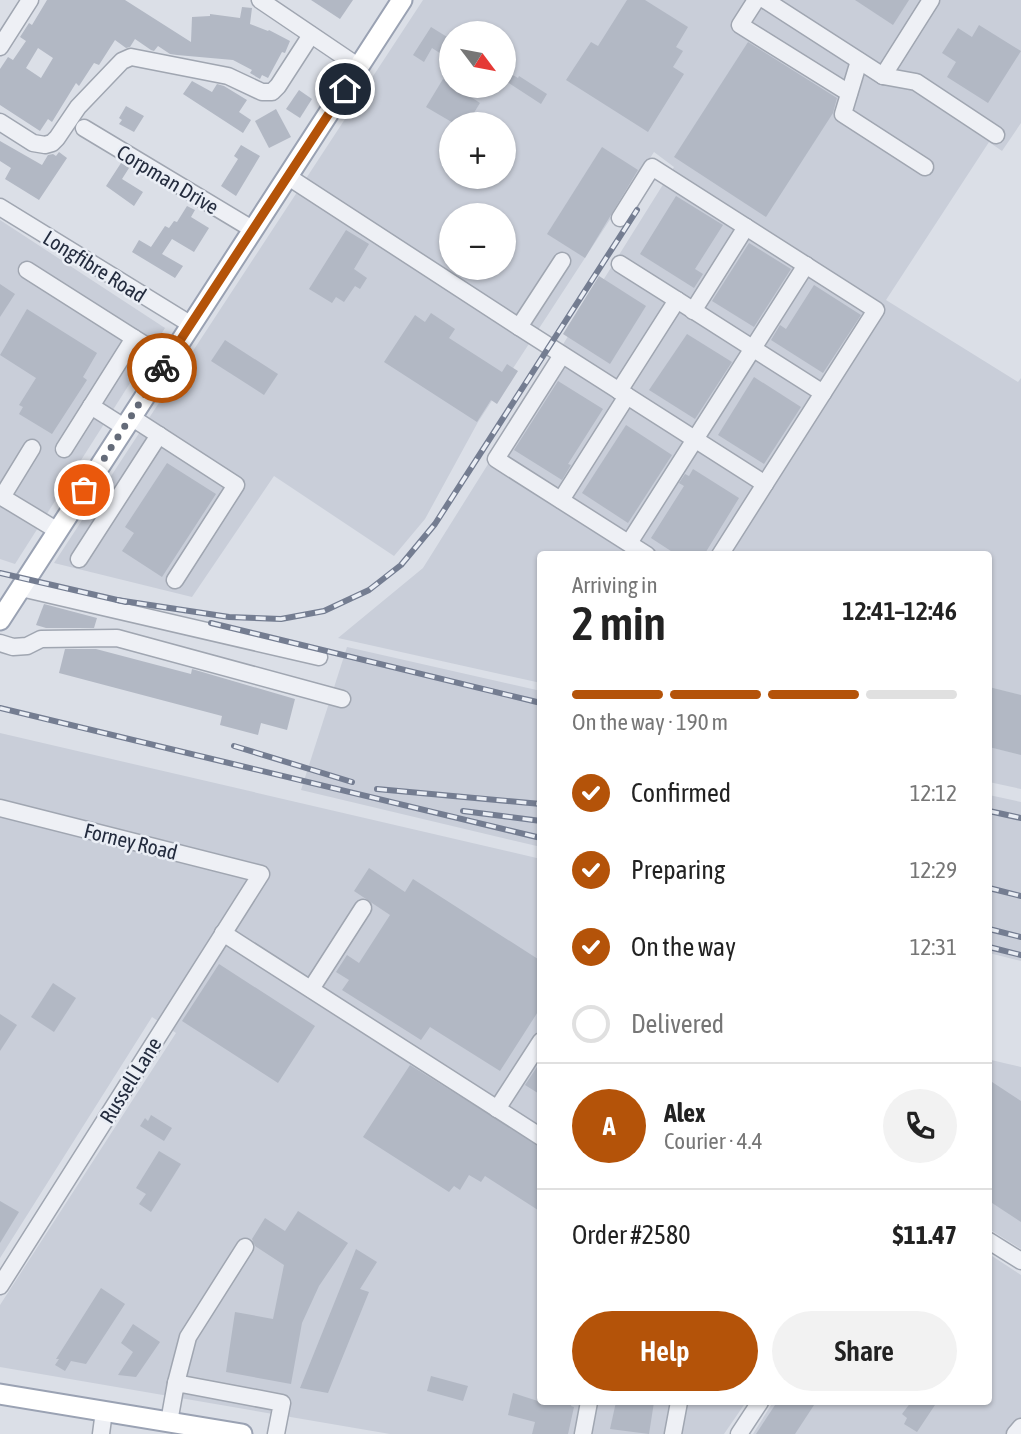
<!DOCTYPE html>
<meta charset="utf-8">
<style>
body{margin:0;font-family:"Asap Condensed",sans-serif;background:#f2f2f2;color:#222;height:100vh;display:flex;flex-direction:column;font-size:26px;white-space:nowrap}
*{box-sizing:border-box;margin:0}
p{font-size:23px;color:#767676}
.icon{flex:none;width:38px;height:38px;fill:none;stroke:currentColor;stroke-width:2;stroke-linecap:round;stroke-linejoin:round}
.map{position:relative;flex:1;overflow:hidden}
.panel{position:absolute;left:537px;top:551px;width:455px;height:854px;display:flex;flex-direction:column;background:#fff;border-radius:7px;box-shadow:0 2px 5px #0004}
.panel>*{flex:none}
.needle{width:46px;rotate:122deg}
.controls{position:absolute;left:439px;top:21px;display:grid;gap:14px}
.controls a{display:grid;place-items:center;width:77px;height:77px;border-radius:50%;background:#fff;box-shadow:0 2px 5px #0004;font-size:35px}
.pin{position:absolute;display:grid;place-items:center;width:60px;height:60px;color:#fff;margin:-30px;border:4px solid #fff;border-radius:50%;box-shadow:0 2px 7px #0007}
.courier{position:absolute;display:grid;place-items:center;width:70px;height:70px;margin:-35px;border:5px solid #b45309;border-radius:50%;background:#fff;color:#222;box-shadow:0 2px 9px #0007}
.headline em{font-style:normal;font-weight:600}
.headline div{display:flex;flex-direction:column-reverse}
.headline{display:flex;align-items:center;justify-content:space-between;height:119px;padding:0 35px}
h1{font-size:46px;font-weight:600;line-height:52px}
.bar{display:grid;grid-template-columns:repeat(4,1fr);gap:10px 7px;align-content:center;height:84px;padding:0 35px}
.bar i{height:9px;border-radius:5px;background:#e0e0e0}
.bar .selected{background:#b45309}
.bar p{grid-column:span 4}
.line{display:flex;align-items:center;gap:18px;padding:0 35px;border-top:2px solid #e0e0e0}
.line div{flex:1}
.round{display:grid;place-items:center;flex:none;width:74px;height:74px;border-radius:37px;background:#f2f2f2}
ol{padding:0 35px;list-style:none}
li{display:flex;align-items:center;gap:21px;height:77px}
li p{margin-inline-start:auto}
li .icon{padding:7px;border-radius:50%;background:#b45309;color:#fff;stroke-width:4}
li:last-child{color:#767676}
li i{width:38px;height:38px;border:4px solid #e0e0e0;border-radius:50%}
.button{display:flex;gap:14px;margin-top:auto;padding:14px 35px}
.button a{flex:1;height:80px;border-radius:42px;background:#b45309;color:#fff;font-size:28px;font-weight:600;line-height:80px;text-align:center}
.button a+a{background:#f2f2f2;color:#222}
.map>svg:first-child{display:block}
.built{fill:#c9ced9;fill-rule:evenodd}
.building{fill:#b2b8c4;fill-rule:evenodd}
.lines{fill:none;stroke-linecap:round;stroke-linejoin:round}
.minor-casing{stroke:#a0a6b1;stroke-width:19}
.major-casing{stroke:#9aa2b3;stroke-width:23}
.minor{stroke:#eef0f5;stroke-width:16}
.major{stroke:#fff;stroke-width:19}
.rail-casing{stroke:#747d91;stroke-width:6}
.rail{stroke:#eaeef5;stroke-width:3.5;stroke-dasharray:10;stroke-linecap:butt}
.done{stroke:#646b79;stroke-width:7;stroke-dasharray:0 12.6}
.route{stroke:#b45309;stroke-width:9}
.labels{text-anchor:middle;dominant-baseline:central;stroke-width:5;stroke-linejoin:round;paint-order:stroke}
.street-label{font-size:21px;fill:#242c3e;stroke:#eaeef5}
</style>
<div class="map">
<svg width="1021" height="1434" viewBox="0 0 1021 1434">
<rect width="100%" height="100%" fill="#dbdfe7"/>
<g class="built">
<path d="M423,0H1021V123L1002,151L989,142L886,300L1018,382L1021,378V789L989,782V555H541V683L338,638L423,568L674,167L654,152L478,422L425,519L394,556L274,476L192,597L54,563ZM452,33H504V86H452ZM452,124H504V177H452ZM452,215H504V268H452Z"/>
<polygon points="0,220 165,328 15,564 0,559"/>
<polygon points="347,647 541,691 541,847 301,790"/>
<polygon points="0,733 541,859 541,1402 746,1402 724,1434 390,1434 0,1367 0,1305 176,1033 152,1017 0,1258"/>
<polygon points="989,795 1021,802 1021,961 989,953"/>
<polygon points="991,1060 1021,1067 1021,1249 989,1229 989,1064"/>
<polygon points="989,1254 1021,1275 1021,1434 753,1434 773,1402 989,1402"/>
</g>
<g class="building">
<path d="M47,0H125L191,42L192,17L210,16V14L240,18L242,7L252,8L250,24L268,31L269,30L290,41L285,53L282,52L268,78L262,75L260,79L250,73L252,70L233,60L177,55L170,54L158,46L154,51L151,50L135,39L130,47L126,48L115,40L99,65L94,63L79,86L76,83L52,122L48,119L40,131L0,105V69L8,57L13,60L26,41L20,37L29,23L32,25ZM38,48L53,58L41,78L26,68Z"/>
<polygon points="311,0 353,0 340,19"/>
<polygon points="627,0 645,0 688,27 676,47 683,51 673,67 684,74 648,132 566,80 591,42 598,46"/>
<polygon points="855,0 909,0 893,25"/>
<polygon points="979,25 1021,51 988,103 947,77 956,62 942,53 958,28 972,37"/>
<polygon points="431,27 452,40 452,48 446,57 432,48 424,62 413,55"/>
<polygon points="748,42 837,98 833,113 766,217 674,157"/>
<polygon points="504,70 518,78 519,76 547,94 541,104 504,80"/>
<polygon points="443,79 480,103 467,124 455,124 426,107"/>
<polygon points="192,81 212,92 217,84 224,86 247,100 239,112 251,120 243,133 183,94"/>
<polygon points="299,90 312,99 300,118 286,109"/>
<polygon points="126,106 144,116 134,132 119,124 122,120 119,118"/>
<polygon points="276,109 291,137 269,148 255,121"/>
<polygon points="0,141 42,165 48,155 53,154 56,156 59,152 67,158 39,200 5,179 11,168 0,161"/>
<polygon points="241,145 260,156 236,196 221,186 238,159 234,156"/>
<polygon points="602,147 638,170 585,258 547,234"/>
<polygon points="121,163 129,168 122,179 143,192 134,206 106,186"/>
<polygon points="676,196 723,225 695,269 703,274 694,288 640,254"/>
<polygon points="187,206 195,210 191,217 209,228 194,252 172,239 162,254 183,266 175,278 132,252 139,240 151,247 165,226 169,228 174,221 177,222"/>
<polygon points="346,230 369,244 354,269 367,278 360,289 355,286 344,302 336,297 332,303 309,289"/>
<polygon points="749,243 791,269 754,327 712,301"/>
<polygon points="599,276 646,306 610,364 563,334"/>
<polygon points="0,284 15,294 0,317"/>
<polygon points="814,285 861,315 823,373 771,340 780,325 786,329"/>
<polygon points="27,309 97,353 83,377 87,380 52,434 19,414 23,407 19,405 36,378 0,355"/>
<polygon points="431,313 455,329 449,338 502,372 507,364 518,371 497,404 491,400 477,422 384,362 415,315 425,322"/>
<polygon points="687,334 732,362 695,419 649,390"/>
<polygon points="225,340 278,374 264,395 211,361"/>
<polygon points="754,377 801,407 764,464 718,435"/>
<polygon points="558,381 603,409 568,464 571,465 562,480 514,450"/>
<polygon points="626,425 672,455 628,523 582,493"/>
<polygon points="167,463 216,494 162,577 122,551 134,533 125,527"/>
<polygon points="693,469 739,498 704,555 677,555 651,538 684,486 679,483 685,474 689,476"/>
<polygon points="44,604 97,618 94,628 46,628 36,625"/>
<polygon points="65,649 96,649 191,674 192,669 295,699 287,730 261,723 258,735 220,725 222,716 59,673"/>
<polygon points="989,687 1021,695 1021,755 989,747"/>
<polygon points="369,868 405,892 413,879 541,961 541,1007 500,1071 430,1027 421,1040 342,990 349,980 336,972 347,955 359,963 390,915 354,891"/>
<polygon points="219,964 315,1026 278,1083 182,1021"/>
<polygon points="53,983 76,998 54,1032 31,1017"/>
<polygon points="0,1014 17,1025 0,1051"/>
<polygon points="541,1061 541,1095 525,1085"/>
<polygon points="410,1065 541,1147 541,1212 485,1176 481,1182 469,1175 460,1190 454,1186 449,1192 363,1137"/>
<polygon points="989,1080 1021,1101 1021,1222 989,1201"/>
<polygon points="151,1115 172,1128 164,1141 140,1126 145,1118 148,1121"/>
<polygon points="159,1151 181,1164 151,1212 139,1204 146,1194 136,1188"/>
<polygon points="0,1201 19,1212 0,1243"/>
<polygon points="298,1211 348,1243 319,1286 302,1323 291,1384 226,1372 235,1312 273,1319 284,1265 255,1246 252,1239 265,1218 285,1231"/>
<polygon points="356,1249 377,1262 360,1289 369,1292 328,1393 300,1388"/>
<polygon points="101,1288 125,1304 86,1364 71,1361 65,1371 55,1365 59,1359 56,1359"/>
<polygon points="133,1324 160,1342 136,1377 118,1375 133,1352 121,1343"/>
<polygon points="431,1376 468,1386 463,1401 427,1391"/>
<polygon points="513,1393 541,1402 572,1402 571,1406 574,1407 568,1434 532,1434 535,1422 508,1415"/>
<polygon points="616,1402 654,1402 649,1434 610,1429"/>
<polygon points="777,1402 816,1402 795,1434 756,1434"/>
<polygon points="911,1402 937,1402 917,1432 904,1424 907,1418 902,1414"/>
</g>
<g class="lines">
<defs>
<g id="minor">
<polyline points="260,0 359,67"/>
<polyline points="756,0 740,25 849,93"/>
<polyline points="765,0 883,76 916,82 996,135"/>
<polyline points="0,47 30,0"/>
<polyline points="859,61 843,114 925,167"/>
<polyline points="883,76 931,0"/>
<polyline points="0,122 33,143 45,145 52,143 57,138 78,107 122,61 131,57 228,76 262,92 272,92 278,86 311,35"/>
<polyline points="84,128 252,229"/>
<polyline points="287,176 519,327 562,261"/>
<polyline points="0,207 190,324"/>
<polyline points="620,218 652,167 876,310 823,393 677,300"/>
<polyline points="27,270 134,338 64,449"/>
<polyline points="693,311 746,227"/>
<polyline points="519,327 765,484 720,555"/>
<polyline points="134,338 168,359"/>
<polyline points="562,355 496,459 647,555"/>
<polyline points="619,391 677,300 620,264"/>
<polyline points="91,406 124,427"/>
<polyline points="131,417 236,485 175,580"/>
<polyline points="32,448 2,497 58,531"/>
<polyline points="765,484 823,393"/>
<polyline points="561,500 627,396"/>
<polyline points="629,543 806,265"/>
<polyline points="79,559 159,435"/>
<polyline points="21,588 319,657"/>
<polyline points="0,643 13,647 27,646 41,639 117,638 342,699"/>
<polyline points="0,808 261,874 0,1286"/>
<polyline points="223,933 541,1137"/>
<polyline points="311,989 363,908"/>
<polyline points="497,1109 541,1041"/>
<polyline points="989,1241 1021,1261"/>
<polyline points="176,1383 188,1337 245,1247"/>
<polyline points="169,1422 176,1383 282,1403 276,1434"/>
<polyline points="101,1434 104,1411"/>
<polyline points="583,1434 589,1402"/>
<polyline points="673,1434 679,1402"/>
<polyline points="739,1434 760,1402"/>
<polyline points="1015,1434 1021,1427"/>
</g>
<g id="major">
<polyline points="0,620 402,0"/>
<polyline points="0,1394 242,1434"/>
</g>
</defs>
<use href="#minor" class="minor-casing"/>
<use href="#major" class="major-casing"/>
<use href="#minor" class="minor"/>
<use href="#major" class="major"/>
<defs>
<g id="rail">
<polyline points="0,573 126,602"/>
<polyline points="117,600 229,617 281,619 324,611 369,590 401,565 435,524 637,210"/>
<polyline points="211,623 541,703"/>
<polyline points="0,708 541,838"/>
<polyline points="234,746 352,782"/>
<polyline points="377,789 541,804"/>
<polyline points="463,811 541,821"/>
<polyline points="989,811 1021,818"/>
<polyline points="989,888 1021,896"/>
<polyline points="989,929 1021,937"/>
<polyline points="989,947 1021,955"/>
</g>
</defs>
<use href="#rail" class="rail-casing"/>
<use href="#rail" class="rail"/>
</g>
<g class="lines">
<polyline class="done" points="84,490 162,368"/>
<polyline class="route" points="162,368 345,89"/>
</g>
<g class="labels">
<g class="street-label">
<text transform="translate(168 179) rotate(31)">Corpman Drive</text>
<text transform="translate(95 266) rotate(32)">Longfibre Road</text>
<text transform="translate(131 841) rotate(14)">Forney Road</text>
<text transform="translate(130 1080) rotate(-58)">Russell Lane</text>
</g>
</g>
</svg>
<div class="controls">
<a><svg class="needle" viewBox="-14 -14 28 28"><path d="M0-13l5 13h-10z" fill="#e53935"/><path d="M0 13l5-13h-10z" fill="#767676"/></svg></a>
<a>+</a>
<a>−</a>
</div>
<div class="pin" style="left:84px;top:490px;background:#ea580c"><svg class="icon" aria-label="bag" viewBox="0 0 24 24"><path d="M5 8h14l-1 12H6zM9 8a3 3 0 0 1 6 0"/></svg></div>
<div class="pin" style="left:345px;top:89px;background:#1f2937"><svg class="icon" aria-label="home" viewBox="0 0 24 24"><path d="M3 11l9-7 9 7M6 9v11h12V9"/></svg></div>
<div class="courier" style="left:162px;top:368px"><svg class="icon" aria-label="bike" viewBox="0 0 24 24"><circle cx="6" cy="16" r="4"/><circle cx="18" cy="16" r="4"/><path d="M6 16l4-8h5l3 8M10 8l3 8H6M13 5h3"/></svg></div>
<section class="panel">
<div class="headline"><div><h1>2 min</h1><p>Arriving in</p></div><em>12:41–12:46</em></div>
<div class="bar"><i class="selected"></i><i class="selected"></i><i class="selected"></i><i></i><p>On the way · 190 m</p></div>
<ol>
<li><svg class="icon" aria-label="check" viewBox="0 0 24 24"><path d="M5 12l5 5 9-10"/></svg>Confirmed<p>12:12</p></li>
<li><svg class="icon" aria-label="check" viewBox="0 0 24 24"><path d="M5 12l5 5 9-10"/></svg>Preparing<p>12:29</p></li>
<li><svg class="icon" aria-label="check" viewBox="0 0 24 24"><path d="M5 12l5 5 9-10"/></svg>On the way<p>12:31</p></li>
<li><i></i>Delivered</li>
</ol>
<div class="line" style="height:126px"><b class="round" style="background:#b45309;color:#fff">A</b><div><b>Alex</b><p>Courier · 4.4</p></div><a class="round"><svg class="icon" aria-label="phone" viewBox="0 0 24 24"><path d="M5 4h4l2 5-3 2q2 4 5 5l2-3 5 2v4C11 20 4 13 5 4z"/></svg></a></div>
<div class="line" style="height:91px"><div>Order #2580</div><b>$11.47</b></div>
<div class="button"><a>Help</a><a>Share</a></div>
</section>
</div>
